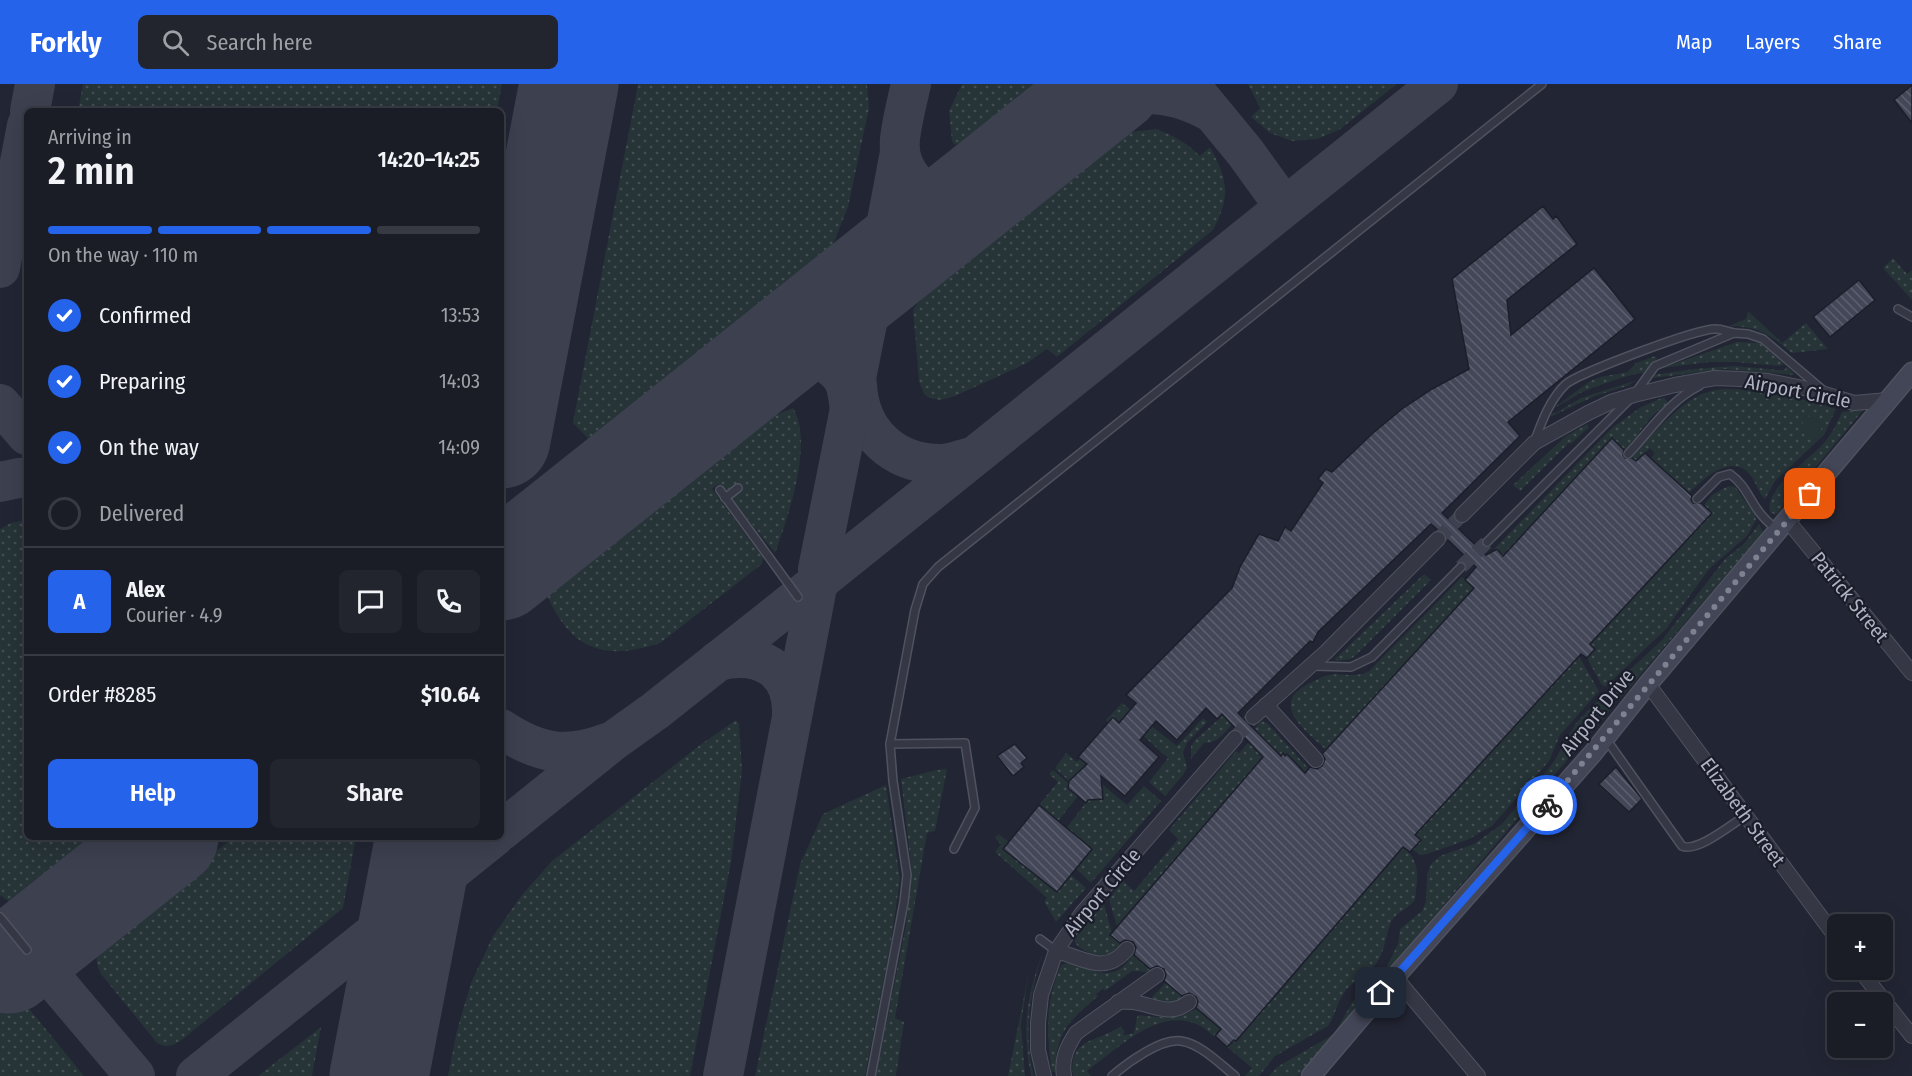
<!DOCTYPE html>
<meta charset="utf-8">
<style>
body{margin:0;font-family:"Fira Sans Condensed",sans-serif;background:#23252e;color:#f1f3f6;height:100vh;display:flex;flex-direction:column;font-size:22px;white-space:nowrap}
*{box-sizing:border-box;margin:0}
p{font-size:20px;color:#9fa1a7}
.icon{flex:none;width:33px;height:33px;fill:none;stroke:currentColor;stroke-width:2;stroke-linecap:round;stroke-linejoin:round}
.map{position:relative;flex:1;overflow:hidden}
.details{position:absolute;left:24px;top:24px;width:480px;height:732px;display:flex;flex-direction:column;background:#1a1c26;border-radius:9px;box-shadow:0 6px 24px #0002,0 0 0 2px #383a43}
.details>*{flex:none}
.fabs{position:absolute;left:1827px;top:830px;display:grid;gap:12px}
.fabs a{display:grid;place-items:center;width:66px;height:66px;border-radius:9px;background:#1a1c26;box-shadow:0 6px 24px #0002,0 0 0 2px #383a43;font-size:30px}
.pin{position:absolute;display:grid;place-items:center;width:51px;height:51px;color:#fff;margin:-26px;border-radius:12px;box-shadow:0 3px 9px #0006}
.courier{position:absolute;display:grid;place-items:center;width:60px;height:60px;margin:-30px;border:4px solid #2563eb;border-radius:50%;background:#fff;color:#222;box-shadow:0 2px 8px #0007}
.overview em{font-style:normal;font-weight:600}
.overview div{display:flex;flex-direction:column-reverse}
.overview{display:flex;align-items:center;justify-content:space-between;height:102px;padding:0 24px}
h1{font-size:39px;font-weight:600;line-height:45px}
.bar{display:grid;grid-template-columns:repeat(4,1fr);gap:9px 6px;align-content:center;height:72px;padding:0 24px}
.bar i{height:8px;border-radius:4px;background:#383a43}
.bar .on{background:#2563eb}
.bar p{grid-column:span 4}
.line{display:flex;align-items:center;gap:15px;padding:0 24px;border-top:2px solid #383a43}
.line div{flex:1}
.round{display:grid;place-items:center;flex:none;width:63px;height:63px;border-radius:9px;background:#23252e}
ol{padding:0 24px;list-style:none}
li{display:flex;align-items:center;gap:18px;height:66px}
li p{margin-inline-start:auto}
li .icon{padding:6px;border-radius:50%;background:#2563eb;color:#fff;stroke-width:4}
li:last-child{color:#9fa1a7}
li i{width:33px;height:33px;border:3px solid #383a43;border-radius:50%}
.action{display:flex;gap:12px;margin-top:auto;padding:12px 24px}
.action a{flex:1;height:69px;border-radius:9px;background:#2563eb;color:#fff;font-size:24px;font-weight:600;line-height:69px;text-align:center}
.action a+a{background:#23252e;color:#f1f3f6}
header{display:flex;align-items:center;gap:36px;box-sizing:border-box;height:84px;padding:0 30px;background:#2563eb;color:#fff}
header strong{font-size:28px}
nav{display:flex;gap:33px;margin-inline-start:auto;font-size:21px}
.search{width:420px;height:54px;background:#23252e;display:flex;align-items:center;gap:15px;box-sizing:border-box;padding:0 21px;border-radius:9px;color:#9fa1a7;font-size:22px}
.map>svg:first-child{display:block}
.grass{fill:url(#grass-dots)}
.garden{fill:#263337}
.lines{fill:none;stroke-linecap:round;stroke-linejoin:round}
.taxiway{stroke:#3c404f;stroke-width:40}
.runway{stroke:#3c404f;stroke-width:99}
.building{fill:url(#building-back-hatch);stroke:#1c1f2b;stroke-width:1.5;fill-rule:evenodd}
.minor-tunnel{stroke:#3e414f;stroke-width:14;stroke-dasharray:14 7;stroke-linecap:butt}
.service-casing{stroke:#4f525f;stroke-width:10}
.minor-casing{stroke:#4f525f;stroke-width:16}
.secondary-casing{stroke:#4f525f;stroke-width:21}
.service{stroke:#353844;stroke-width:7}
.minor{stroke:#353844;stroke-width:14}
.secondary{stroke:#434657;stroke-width:18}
.done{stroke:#7e818f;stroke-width:6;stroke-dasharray:0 10.8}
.route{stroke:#2563eb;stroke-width:8}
.labels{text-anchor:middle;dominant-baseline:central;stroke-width:4.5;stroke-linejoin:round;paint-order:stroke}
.street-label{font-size:20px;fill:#afb2c1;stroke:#1a1d29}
</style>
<header>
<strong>Forkly</strong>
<div class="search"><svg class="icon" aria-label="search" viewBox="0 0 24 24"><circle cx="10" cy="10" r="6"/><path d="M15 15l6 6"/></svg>Search here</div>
<nav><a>Map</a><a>Layers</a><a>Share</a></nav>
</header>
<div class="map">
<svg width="1912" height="992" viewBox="0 0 1912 992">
<defs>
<pattern id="grass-dots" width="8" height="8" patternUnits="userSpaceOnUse" patternTransform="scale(1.5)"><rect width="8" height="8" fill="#263337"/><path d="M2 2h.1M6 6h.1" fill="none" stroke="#434e52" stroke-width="1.8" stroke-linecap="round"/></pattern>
<pattern id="building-back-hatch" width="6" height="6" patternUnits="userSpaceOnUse" patternTransform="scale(1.5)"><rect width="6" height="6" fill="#434758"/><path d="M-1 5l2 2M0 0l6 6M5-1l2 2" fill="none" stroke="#5c5f6e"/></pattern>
</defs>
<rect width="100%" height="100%" fill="#222533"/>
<g class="grass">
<polygon points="83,0 502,0 497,27 78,27"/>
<polygon points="638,0 867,0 869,24 848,123 829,170 795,205 628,341 596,363 573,339 574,333"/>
<polygon points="962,0 1052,0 997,45 955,61 952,57 949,27"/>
<polygon points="1248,0 1397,0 1339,46 1317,55 1292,57 1270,49 1251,33 1260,24"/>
<path d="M1157,45C1174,52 1187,59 1200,72L1210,63C1228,96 1231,112 1213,146L1057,273L1047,265L1027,279L955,312L941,316L929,314L924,310L919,298L913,225L950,184L1100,61L1121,49Z"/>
<polygon points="1893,174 1907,190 1912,186 1912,216 1883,184"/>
<path d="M1748,227L1782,259L1806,239L1828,265L1792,269C1771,251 1758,242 1729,242L1746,235Z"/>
<polygon points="1737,258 1760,259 1784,280 1780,282 1734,278 1709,278 1662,284"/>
<path d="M1655,272L1657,275L1644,289C1634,288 1592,304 1580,309C1572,314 1564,320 1555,323L1590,297L1600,293L1628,288L1636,279Z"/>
<path d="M1736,282L1778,286H1784L1787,283L1795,291L1725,285L1653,294L1654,291C1681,286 1708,283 1736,282Z"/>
<polygon points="1637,296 1627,302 1595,312 1552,332 1550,330 1557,328 1581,314"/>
<path d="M1730,305C1767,307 1800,314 1836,325L1824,351L1775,397L1765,415C1760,411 1757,402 1753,395C1735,366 1706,392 1689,409L1651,374L1655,369L1650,364L1641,373L1642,383L1631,372C1653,352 1681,314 1711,307C1717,305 1724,305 1730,305Z"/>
<polygon points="1664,313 1668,319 1652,332 1640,347 1637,356 1625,367 1612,354 1500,476 1489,470 1613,343 1641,323"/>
<path d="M793,324C814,358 788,434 775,469L731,414L741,405L738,399L727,406L718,400L712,405L763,474L762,480L660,559C601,579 567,563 544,504L752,341Z"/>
<path d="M1863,326L1776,431L1770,428C1764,404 1809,376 1823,360C1832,350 1837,339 1842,328Z"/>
<polygon points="1587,340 1589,343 1571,360 1569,359 1520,407 1513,401 1566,352"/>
<polygon points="1728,402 1735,403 1755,431 1756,436 1747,452 1709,485 1666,545 1605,603 1601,600 1587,574 1595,565 1590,560 1711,430 1703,422 1712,411"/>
<polygon points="24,436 27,436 27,753 109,753 24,822 11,819 0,811 0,445 11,439"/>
<polygon points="1759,440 1763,448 1618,617 1610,611 1609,605 1662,556 1725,475 1744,460"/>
<polygon points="1424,490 1431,496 1356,571 1351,575 1336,577 1335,575"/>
<path d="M1462,493L1474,504L1326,666C1308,648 1269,622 1306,601C1313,598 1320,593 1328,591C1342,588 1355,595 1369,587Z"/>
<path d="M1579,572L1599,607L1560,651L1549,677L1492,742L1467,756L1427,770C1421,772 1417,770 1413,765L1421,757L1415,751Z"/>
<polygon points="1603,612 1614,621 1334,950 1298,992 1269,992 1277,983 1334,950 1353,917 1376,895 1387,882 1398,860 1400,845 1422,827 1426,817 1427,790 1431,780 1440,772 1474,760 1502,740 1553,679 1576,639"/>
<polygon points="1122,619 1177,662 1203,634 1207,638 1187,659 1183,668 1187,684 1183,691 1165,712 1149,698 1168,674 1123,634 1119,639 1113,633 1108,638 1106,636"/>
<path d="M1226,629L1234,638C1225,648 1219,659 1204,659L1191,675V662L1195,656Z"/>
<polygon points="736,636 739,640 742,686 731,778 690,992 448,992 457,946 471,899 493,852 521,812 552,777 700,661"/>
<polygon points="1261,637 1267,639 1309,685 1299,695 1298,694 1304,687 1287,670 1285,672 1283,670 1117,843 1109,815 1123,797 1134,807 1178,755 1169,746 1236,667 1239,669 1254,652 1251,649"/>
<polygon points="1066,669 1077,678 1080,674 1098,690 1081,688 1069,697 1055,684"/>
<polygon points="947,685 935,747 927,749 895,934 904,938 896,992 876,992 906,841 912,790 901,695 936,686"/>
<polygon points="1053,686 1069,700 1068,704 1078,712 1058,737 1039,721 1058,698 1049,690"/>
<polygon points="1102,700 1127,721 1144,702 1161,717 1091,799 1076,785 1092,765 1067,743 1088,716 1103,715"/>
<polygon points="886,701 900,795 891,858 865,992 755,992 800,780 823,730"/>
<polygon points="998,750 1009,758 1004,765 1056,808 1071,791 1086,804 1056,838 1044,817 1047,814 995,768 1001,760 995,754"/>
<path d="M234,753H356L343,824L183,955C173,961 168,965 157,959L101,890C94,876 95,866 105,855Z"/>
<path d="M1403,763C1422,778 1417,795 1415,816C1409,825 1396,828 1391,838C1386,849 1386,862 1380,873C1372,890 1354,894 1344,909C1337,919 1335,932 1328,942L1275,972L1259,992H1245L1252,984C1236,971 1221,957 1205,945C1164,917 1119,964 1087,987L1091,992H1073C1067,954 1098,958 1121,942L1125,948L1123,950L1125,951L1134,949L1137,933L1139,931C1158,933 1181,937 1197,924L1221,945L1216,953L1228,963L1234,956L1236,957Z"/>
<path d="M1104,820L1112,849L1110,851L1121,860C1118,864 1115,868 1111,870C1100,875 1081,867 1075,859V854Z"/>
<path d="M1133,870L1152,886L1147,888L1132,887L1105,907L1103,905L1096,910L1098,912C1069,937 1056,948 1055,988H1052C1046,949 1045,919 1061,881L1070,878C1095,888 1116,900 1133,870Z"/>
<path d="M1042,871C1030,911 1023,950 1034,992H1031C1022,948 1026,912 1042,871Z"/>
<polygon points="1029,888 1021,940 1025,992 1008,992"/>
<polygon points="0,889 84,992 0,992"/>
<path d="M1166,898L1183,913C1173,922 1165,919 1153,917L1152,913Z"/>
<polygon points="321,943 312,992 258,992"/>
</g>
<path class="garden" d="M1807,332C1821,334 1826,346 1816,356L1806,354C1802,347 1800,337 1807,332Z"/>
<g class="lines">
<g class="taxiway">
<path d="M911,0C907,18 902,37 900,55C897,87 921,113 952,114C959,114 967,111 975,110"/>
<polyline points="1189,0 1245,68 1284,122"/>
<polyline points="30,27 35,0"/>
<path d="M1080,32L1078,28C1131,9 1160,0 1211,28"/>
<polyline points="0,184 27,41"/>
<polyline points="867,196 880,174 900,68"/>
<path d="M751,289C763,282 776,274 789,271C809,268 836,280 845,299C848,308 849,318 850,327"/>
<path d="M857,300C859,347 892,380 941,380C951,380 962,375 972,373"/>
<polyline points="0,320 27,351"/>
<polyline points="0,398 19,394 27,394"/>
<path d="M718,577C759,567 793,584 792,630"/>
<path d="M501,645C538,669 565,675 607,659"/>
<polyline points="501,747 613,657 655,627 818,498 1438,0"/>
<path d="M67,834C53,856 45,878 59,902L135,992"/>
<polyline points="196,992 494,753"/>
<polyline points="723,992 818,498 818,485 880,174"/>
</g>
<g class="runway">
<polyline points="501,355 569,0"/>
<polyline points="501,487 1113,0"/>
<polyline points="9,880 169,753"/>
<polyline points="379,992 425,753"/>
</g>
</g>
<g class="building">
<polygon points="1912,1 1912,39 1894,16"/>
<path d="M1543,122L1553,135L1556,132L1577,160L1507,216L1511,251L1594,184L1635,235L1508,338L1520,352L1442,429L1486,471L1497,465L1503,472L1612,354L1624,366L1623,371L1625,374H1632L1636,377L1645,369L1692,412L1691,416L1693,419H1701L1712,429L1590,560L1595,565L1587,574L1581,570L1415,751L1421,756L1410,768L1403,763L1236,957L1234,956L1227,963L1215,952L1221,945L1196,924L1198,918L1196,913L1189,909L1182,912L1164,897L1166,891L1164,885L1157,882L1150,885L1134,871L1136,863L1133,858L1125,856L1120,859L1110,851L1263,673L1244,653L1241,648L1236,645L1222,630L1217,635L1206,624L1177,656L1156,637L1140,656L1159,673L1125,712L1101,692L1103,715L1088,716L1086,719L1068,704L1069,697L1087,680L1078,673L1113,633L1119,639L1136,619L1126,611L1232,504L1240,483L1259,450L1278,457L1285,443L1291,447L1323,399L1318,395L1326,385L1332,388L1373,349L1402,325L1432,305L1469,285L1452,195ZM1431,440L1438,446L1444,448L1447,455L1476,483L1465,496L1474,504L1322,670L1325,675L1322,682L1317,685L1310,683L1305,689L1287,670L1285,672L1283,669L1281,672L1238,629L1310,557L1313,558L1318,548Z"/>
<polygon points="1859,196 1875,216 1830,253 1813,233"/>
<polygon points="1015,660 1027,674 1021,679 1024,683 1013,692 997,672"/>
<polygon points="1616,683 1642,715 1629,728 1599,700"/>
<polygon points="1039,721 1092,765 1057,808 1003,765"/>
</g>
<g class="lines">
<g class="minor-tunnel">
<polyline points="1438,455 1462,431"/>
<polyline points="1461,483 1487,458"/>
<polyline points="1235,654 1253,633"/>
</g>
<defs>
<g id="service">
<polyline points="1898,225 1912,233"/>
<path d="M1535,356C1542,337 1550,315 1566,300C1579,289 1698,244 1716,245C1722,245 1728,248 1734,249"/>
<path d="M1628,370C1650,347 1670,316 1699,302"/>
<polyline points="720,406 798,513"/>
<polyline points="725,414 738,404"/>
<path d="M1697,415L1719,393L1730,390C1744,400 1748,412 1757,425C1762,433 1770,440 1777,446"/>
<polyline points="1487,458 1634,311 1655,282 1734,249 1748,250 1763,255 1824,307"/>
<polyline points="1312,582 1351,583 1372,573 1461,483"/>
<path d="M1606,655L1682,762C1697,769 1732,740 1745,732"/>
<polyline points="890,660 965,659 975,724 954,765"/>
<polyline points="0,833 27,866"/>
<polyline points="1040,855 1056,867"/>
<polyline points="871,992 904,818 907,791 893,697 890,660 915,526 923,500 938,483 1542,0"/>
<path d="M1112,992C1127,979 1161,954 1181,957C1201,960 1220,980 1235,992"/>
</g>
<g id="minor">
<polyline points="1462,431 1534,359 1588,329 1611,318 1634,311 1675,301 1715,294 1741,295 1768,297 1808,305 1854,319 1888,316"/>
<polyline points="1788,437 1912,589"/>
<polyline points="1648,600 1838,856"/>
<polyline points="1266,621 1316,676"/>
<polyline points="1253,633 1326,568 1438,455"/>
<path d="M1056,867C1084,874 1105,892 1127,865"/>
<polyline points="1859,885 1912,952"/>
<polyline points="1395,893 1478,992"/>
<path d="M1118,918C1125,918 1132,917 1138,919C1157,923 1172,932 1189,918"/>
<polyline points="1044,992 1038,966 1038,939 1041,911 1056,867 1082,829 1235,654"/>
<path d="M1064,992C1061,975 1067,963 1076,949L1157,891"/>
</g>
<polyline id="secondary" points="1311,992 1395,893 1593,669 1648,600 1912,288"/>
</defs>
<use href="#service" class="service-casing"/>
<use href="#minor" class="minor-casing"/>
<use href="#secondary" class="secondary-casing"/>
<use href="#service" class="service"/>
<use href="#minor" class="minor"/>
<use href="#secondary" class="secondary"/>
</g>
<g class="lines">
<polyline class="done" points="1547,721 1810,410"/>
<polyline class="route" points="1381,909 1547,721"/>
</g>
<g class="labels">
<g class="street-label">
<text transform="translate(1798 307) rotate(11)">Airport Circle</text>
<text transform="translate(1850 513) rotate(51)">Patrick Street</text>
<text transform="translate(1597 628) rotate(-51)">Airport Drive</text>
<text transform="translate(1743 728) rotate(54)">Elizabeth Street</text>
<text transform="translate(1102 808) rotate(-50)">Airport Circle</text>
</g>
</g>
</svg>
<div class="fabs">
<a>+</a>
<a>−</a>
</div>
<div class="pin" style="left:1810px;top:410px;background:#ea580c"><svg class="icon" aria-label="bag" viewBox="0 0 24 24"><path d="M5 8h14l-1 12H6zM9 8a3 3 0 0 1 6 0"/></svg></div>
<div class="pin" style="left:1381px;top:909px;background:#1f2937"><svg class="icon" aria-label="home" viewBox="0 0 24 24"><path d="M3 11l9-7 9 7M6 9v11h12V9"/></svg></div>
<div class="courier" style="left:1547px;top:721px"><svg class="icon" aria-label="bike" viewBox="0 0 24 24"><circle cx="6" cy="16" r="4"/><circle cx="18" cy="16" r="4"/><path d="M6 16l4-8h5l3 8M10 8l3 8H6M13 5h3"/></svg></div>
<section class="details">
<div class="overview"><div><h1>2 min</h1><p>Arriving in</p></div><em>14:20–14:25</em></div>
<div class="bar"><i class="on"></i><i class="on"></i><i class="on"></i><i></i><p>On the way · 110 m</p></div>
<ol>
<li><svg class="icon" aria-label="check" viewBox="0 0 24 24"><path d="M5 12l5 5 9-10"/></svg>Confirmed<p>13:53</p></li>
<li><svg class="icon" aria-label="check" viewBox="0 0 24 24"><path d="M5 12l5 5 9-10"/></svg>Preparing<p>14:03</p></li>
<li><svg class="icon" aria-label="check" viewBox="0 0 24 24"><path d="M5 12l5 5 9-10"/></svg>On the way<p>14:09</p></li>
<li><i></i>Delivered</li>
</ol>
<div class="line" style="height:108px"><b class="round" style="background:#2563eb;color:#fff">A</b><div><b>Alex</b><p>Courier · 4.9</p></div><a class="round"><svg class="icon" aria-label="chat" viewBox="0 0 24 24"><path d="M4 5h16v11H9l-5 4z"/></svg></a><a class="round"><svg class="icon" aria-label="phone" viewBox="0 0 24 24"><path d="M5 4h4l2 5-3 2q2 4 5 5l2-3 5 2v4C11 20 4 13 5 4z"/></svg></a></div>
<div class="line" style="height:78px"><div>Order #8285</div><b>$10.64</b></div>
<div class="action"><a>Help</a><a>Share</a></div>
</section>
</div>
